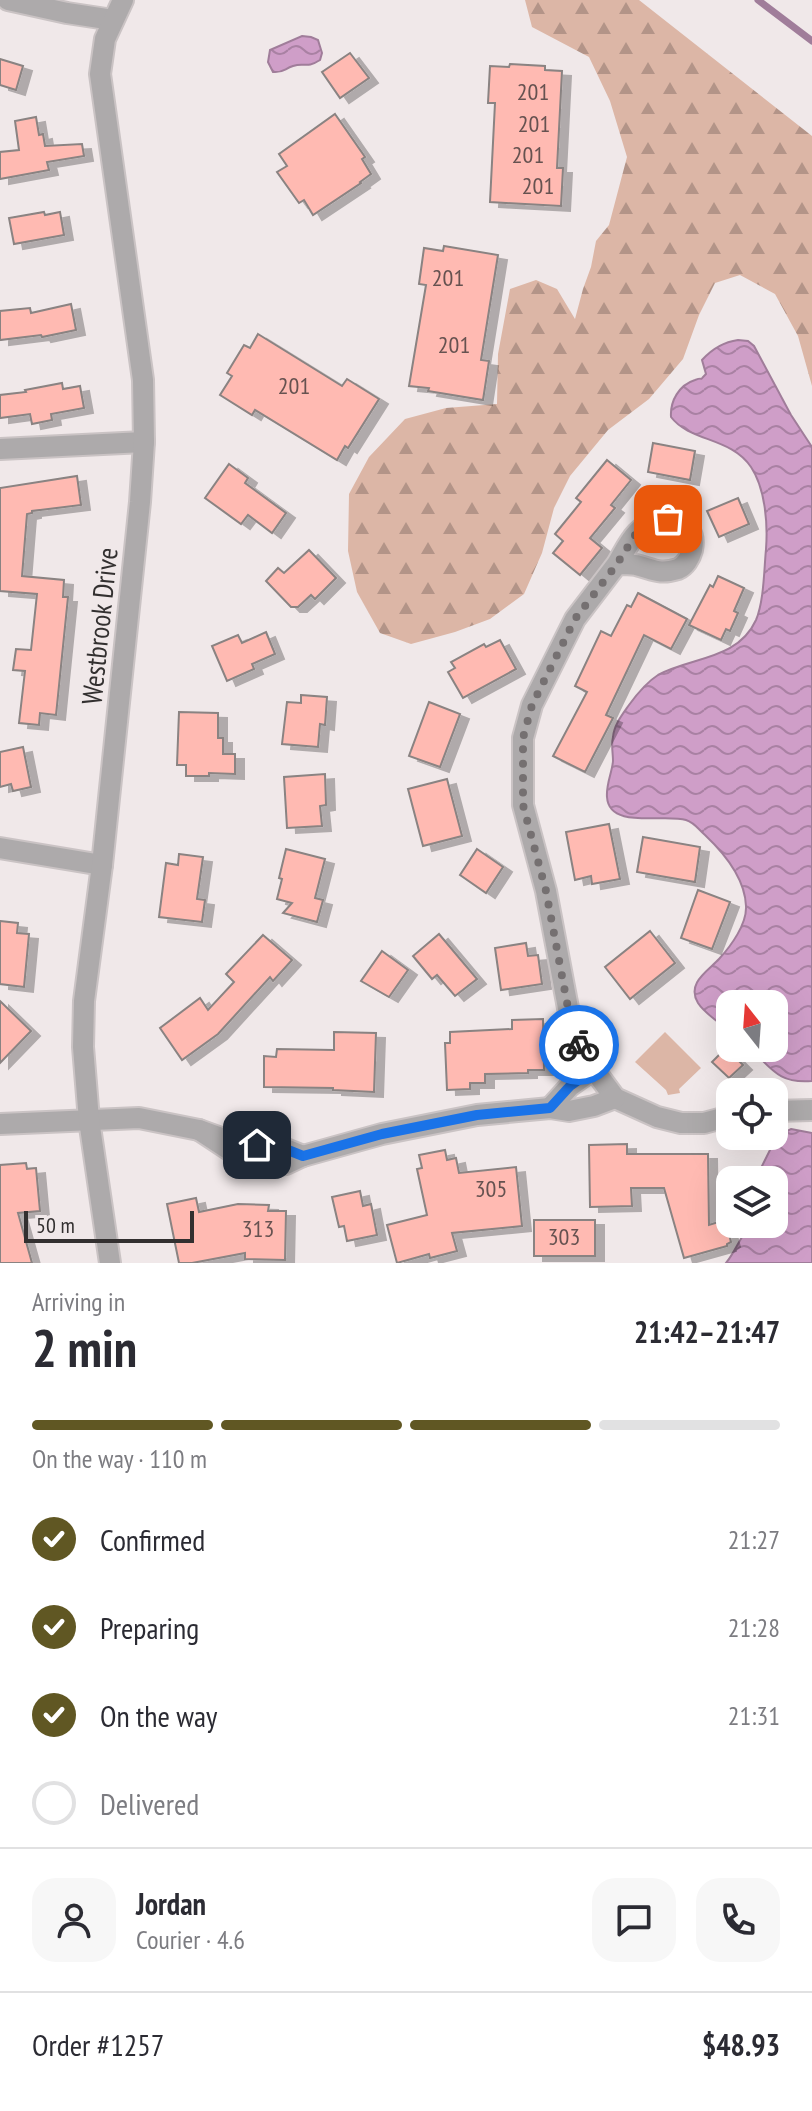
<!DOCTYPE html>
<meta charset="utf-8">
<style>
body{margin:0;font-family:"PT Sans Narrow",sans-serif;background:#f7f7f7;color:#2b2b33;height:100vh;display:flex;flex-direction:column;font-size:30px;white-space:nowrap}
*{box-sizing:border-box;margin:0}
p{font-size:26px;color:#7c7c81}
.icon{flex:none;width:44px;height:44px;fill:none;stroke:currentColor;stroke-width:2;stroke-linecap:round;stroke-linejoin:round}
.map{position:relative;height:1263px;overflow:hidden}
.side{display:flex;flex-direction:column;background:#fff;flex:1}
.side>*{flex:none}
.needle{width:52px;rotate:343deg}
.tools{position:absolute;left:716px;top:990px;display:grid;gap:16px}
.tools a{display:grid;place-items:center;width:72px;height:72px;border-radius:16px;background:#fff;box-shadow:0 8px 32px #0002;font-size:40px}
.scale{position:absolute;left:24px;bottom:20px;width:170px;box-sizing:border-box;padding-left:8px;border:4px solid #333030;border-top:0;font-size:22px;line-height:28px;white-space:nowrap;color:#333030;-webkit-text-stroke:6px #f0e8e9;paint-order:stroke}
.pin{position:absolute;display:grid;place-items:center;width:68px;height:68px;color:#fff;margin:-34px;border-radius:16px;box-shadow:0 4px 12px #0006}
.courier{position:absolute;display:grid;place-items:center;width:80px;height:80px;margin:-40px;border:6px solid #1a73e8;border-radius:50%;background:#fff;color:#222;box-shadow:0 2px 10px #0007}
.head em{font-style:normal;font-weight:800}
.head div{display:flex;flex-direction:column-reverse}
.head{display:flex;align-items:center;justify-content:space-between;height:136px;padding:0 32px}
h1{font-size:52px;font-weight:800;line-height:60px}
.bar{display:grid;grid-template-columns:repeat(4,1fr);gap:12px 8px;align-content:center;height:96px;padding:0 32px}
.bar i{height:10px;border-radius:6px;background:#e1e1e2}
.bar .on{background:#605723}
.bar p{grid-column:span 4}
.line{display:flex;align-items:center;gap:20px;padding:0 32px;border-top:2px solid #e1e1e2}
.line div{flex:1}
.round{display:grid;place-items:center;flex:none;width:84px;height:84px;border-radius:24px;background:#f7f7f7}
ol{padding:0 32px;list-style:none}
li{display:flex;align-items:center;gap:24px;height:88px}
li p{margin-inline-start:auto}
li .icon{padding:8px;border-radius:50%;background:#605723;color:#fff;stroke-width:4}
li:last-child{color:#7c7c81}
li i{width:44px;height:44px;border:4px solid #e1e1e2;border-radius:50%}
.map>svg:first-child{display:block}
.green{fill:#dcb6a6}
.forest{fill:url(#forest-firs)}
.water{fill:url(#water-waves);stroke:#a07d9a;stroke-width:2}
.lines{fill:none;stroke-linecap:round;stroke-linejoin:round}
.stream{stroke:#a07d9a;stroke-width:7}
.building{fill:#ffbab2;stroke:#8a8382;stroke-width:2;filter:url(#shadow)}
.street-casing{stroke:#cac3c4;stroke-width:24}
.street{stroke:#adaaab;stroke-width:20}
.done{stroke:#757071;stroke-width:8;stroke-dasharray:0 14.4}
.route{stroke:#1a73e8;stroke-width:10}
.labels{text-anchor:middle;dominant-baseline:central;stroke-width:7;stroke-linejoin:round;paint-order:stroke}
.number-label{font-size:24px;fill:#665250}
.street-label{font-size:28px;fill:#333030;stroke:#f0e8e9}
</style>
<div class="map">
<svg width="812" height="1263" viewBox="0 0 812 1263">
<defs>
<pattern id="forest-firs" width="22" height="20" patternUnits="userSpaceOnUse" patternTransform="scale(2)"><rect width="22" height="20" fill="#dcb6a6"/><path d="M5 1l3.5 6h-7zM16 11l3.5 6h-7z" fill="#b39488"/></pattern>
<pattern id="water-waves" width="16" height="10" patternUnits="userSpaceOnUse" patternTransform="scale(2)"><rect width="16" height="10" fill="#cf9ec8"/><path d="M0 5q4-4 8 0t8 0" fill="none" stroke="#a981a3"/></pattern>
<filter id="shadow"><feDropShadow dx="9" dy="5" stdDeviation="0" flood-color="#0004"/></filter>
</defs>
<rect width="100%" height="100%" fill="#f0e8e9"/>
<polygon class="green" points="665,1032 701,1068 679,1089 680,1093 668,1095 666,1090 635,1062"/>
<polygon class="forest" points="525,0 639,0 812,136 812,386 798,336 775,294 740,275 715,283 699,315 683,359 649,399 608,430 570,476 554,508 542,553 524,594 490,619 455,632 411,644 380,633 357,592 348,551 349,494 369,457 405,419 446,408 497,404 498,354 510,289 536,280 557,289 575,319 583,289 591,267 596,241 609,225 627,157 610,101 589,57 532,27"/>
<g class="water">
<path d="M302,36L311,37L318,40L322,53L320,60C306,69 305,62 293,66C284,69 283,73 273,72L268,62L270,50Z"/>
<path d="M738,340L748,341L754,346L791,415L812,447V1081C779,1084 772,1069 750,1048H774V1004H730V1031C720,1023 705,1014 698,1003C686,983 708,971 719,959C731,946 747,924 746,906C745,878 724,853 705,835C698,829 695,823 686,820C665,813 609,830 607,797C606,784 612,773 613,761C613,753 611,745 613,737C614,725 622,715 629,705C637,694 647,682 658,675C691,657 738,660 756,620C764,601 764,570 766,549C768,523 765,488 751,467C731,437 690,442 671,417C670,401 679,385 695,380C706,376 697,383 706,374L702,360C712,349 723,342 738,340Z"/>
<path d="M791,1129L812,1133V1263H726C736,1251 741,1234 752,1224H774V1180H758V1174L777,1136Z"/>
</g>
<g class="lines">
<polyline class="stream" points="758,0 812,41"/>
</g>
<g class="building">
<polygon points="350,53 369,78 340,98 322,72"/>
<polygon points="0,59 23,66 16,90 0,85"/>
<polygon points="510,64 545,66 545,70 562,71 557,168 563,168 561,206 490,202 495,103 488,103 490,66 509,67"/>
<polygon points="335,114 365,157 362,159 371,174 360,182 361,183 313,215 304,200 299,203 277,172 287,166 279,154"/>
<polygon points="36,117 39,135 43,134 45,146 82,144 84,156 47,162 49,170 0,179 0,152 19,150 15,121"/>
<polygon points="44,212 45,215 60,212 64,235 14,244 9,218"/>
<polygon points="444,246 498,255 481,360 489,361 483,400 428,391 429,388 409,386 426,285 419,284 424,248 443,251"/>
<polygon points="71,304 76,330 42,337 41,335 0,340 0,311 30,308 31,313"/>
<polygon points="258,334 342,386 347,379 379,399 348,448 345,446 337,460 255,410 252,415 220,395 232,376 227,373 244,345 250,348"/>
<polygon points="62,383 63,389 80,386 84,408 51,414 52,420 32,424 30,414 0,418 0,395 26,392 25,390"/>
<polygon points="653,443 695,451 690,480 648,472"/>
<polygon points="607,460 631,480 611,505 615,508 590,538 602,548 580,575 553,553 563,541 555,534 581,502 576,498"/>
<polygon points="229,464 248,478 245,483 286,513 272,533 248,515 241,524 205,498"/>
<polygon points="77,476 81,505 32,511 32,513 27,514 22,576 64,580 63,597 68,597 56,715 40,713 39,725 19,723 25,671 13,670 16,649 31,650 37,594 0,591 0,488"/>
<polygon points="738,498 749,524 719,537 707,511"/>
<polygon points="309,550 336,578 315,599 311,595 298,607 291,607 266,581 278,568 284,573"/>
<polygon points="718,576 744,588 734,611 738,613 730,631 726,629 721,640 689,625 710,585 713,587"/>
<polygon points="638,593 687,619 671,649 644,635 606,715 613,718 585,772 553,756 587,692 575,686 601,631 611,636 627,605 631,607"/>
<polygon points="266,632 275,654 252,664 254,669 227,681 212,646 238,635 242,643"/>
<polygon points="500,640 516,669 463,698 448,672 455,668 451,662 484,644 486,647"/>
<polygon points="301,695 327,697 325,725 320,724 318,747 282,744 287,702 301,703"/>
<polygon points="429,702 460,714 440,767 409,756"/>
<polygon points="179,712 218,713 218,738 223,738 223,754 235,754 235,774 209,773 209,776 186,776 186,765 177,765"/>
<polygon points="23,747 31,787 13,791 11,784 0,787 0,752"/>
<polygon points="325,774 326,805 320,806 322,826 287,828 284,777"/>
<polygon points="447,779 462,836 423,846 408,789"/>
<polygon points="609,824 620,879 592,884 591,876 575,880 566,832"/>
<polygon points="643,837 700,847 695,882 637,872"/>
<polygon points="286,849 325,859 315,898 323,900 317,922 283,913 292,903 277,899 282,879 279,878"/>
<polygon points="477,849 503,867 486,893 460,875"/>
<polygon points="179,854 203,857 197,899 205,900 202,922 159,917 166,863 178,865"/>
<polygon points="698,890 730,902 712,949 681,938"/>
<polygon points="0,921 18,923 17,933 29,934 24,987 0,984"/>
<polygon points="650,931 675,963 630,999 605,967"/>
<polygon points="439,934 477,979 455,996 437,975 432,979 413,956"/>
<polygon points="263,935 292,960 273,981 270,977 218,1034 182,1060 160,1028 200,998 208,1010 234,982 226,974"/>
<polygon points="526,943 528,956 538,955 542,984 501,990 495,948"/>
<polygon points="382,951 408,970 389,997 361,981"/>
<polygon points="0,1001 31,1031 0,1063"/>
<polygon points="543,1019 544,1070 528,1070 528,1073 485,1074 485,1083 470,1083 470,1089 447,1090 445,1043 450,1043 450,1032 512,1029 512,1020"/>
<polygon points="334,1032 376,1033 374,1092 333,1090 333,1088 264,1087 264,1056 276,1057 277,1049 334,1050"/>
<polygon points="726,1048 743,1065 729,1078 712,1062"/>
<polygon points="627,1144 627,1154 708,1154 709,1225 725,1220 731,1242 727,1244 727,1246 684,1258 664,1188 631,1188 632,1206 590,1207 589,1145"/>
<polygon points="445,1150 447,1160 456,1158 459,1173 516,1167 522,1226 452,1233 457,1251 430,1258 429,1254 397,1263 387,1225 427,1215 417,1169 422,1168 419,1155"/>
<polygon points="26,1163 27,1169 36,1168 40,1211 18,1213 32,1263 0,1263 0,1165"/>
<polygon points="360,1191 363,1206 371,1204 377,1235 347,1241 344,1226 339,1227 332,1197"/>
<polygon points="196,1198 199,1212 238,1204 269,1205 268,1211 286,1211 285,1260 245,1259 245,1253 192,1263 179,1263 167,1204"/>
<rect x="534" y="1220" width="61" height="36"/>
</g>
<g class="lines">
<defs>
<g id="street">
<polyline points="8,0 67,13 113,20"/>
<polyline points="0,449 144,442"/>
<path d="M617,564C623,554 629,541 637,533C656,512 699,515 692,550C690,558 685,566 678,569C659,575 653,569 636,565C630,564 623,564 617,564L575,619L532,705L523,738V805L546,891L568,1008L581,1052L615,1098L657,1117L681,1123H704L730,1116"/>
<polyline points="0,848 102,865"/>
<polyline points="550,1108 570,1086 594,1069"/>
<polyline points="774,1111 812,1110"/>
<polyline points="0,1124 139,1118 199,1130 232,1142 283,1148 303,1156"/>
<polyline points="199,1130 243,1159 265,1166 286,1164 303,1156 382,1134 477,1115 550,1108 569,1111 594,1106 615,1098"/>
<polyline points="110,1263 89,1120 83,1047 84,1001 102,865 140,502 144,442 143,380 100,74 105,39 123,0"/>
</g>
</defs>
<use href="#street" class="street-casing"/>
<use href="#street" class="street"/>
</g>
<g class="lines">
<polyline class="done" points="579,1045 568,1008 546,891 523,805 523,738 532,705 575,619 617,564 637,532 656,521 668,519"/>
<polyline class="route" points="257,1145 283,1148 303,1156 382,1134 477,1115 550,1108 570,1086 594,1069 581,1052 579,1045"/>
</g>
<g class="labels">
<g class="number-label">
<text x="533" y="91">201</text>
<text x="534" y="123">201</text>
<text x="528" y="154">201</text>
<text x="538" y="185">201</text>
<text x="448" y="277">201</text>
<text x="454" y="344">201</text>
<text x="294" y="385">201</text>
<text x="491" y="1188">305</text>
<text x="258" y="1228">313</text>
<text x="564" y="1236">303</text>
</g>
<g class="street-label">
<text transform="translate(99 626) rotate(-84)">Westbrook Drive</text>
</g>
</g>
</svg>
<div class="tools">
<a><svg class="needle" viewBox="-14 -14 28 28"><path d="M0-13l5 13h-10z" fill="#e53935"/><path d="M0 13l5-13h-10z" fill="#7c7c81"/></svg></a>
<a><svg class="icon" aria-label="locate" viewBox="0 0 24 24"><circle cx="12" cy="12" r="6"/><path d="M12 2v4M12 18v4M2 12h4M18 12h4"/></svg></a>
<a><svg class="icon" aria-label="layers" viewBox="0 0 24 24"><path d="M12 4l9 5-9 5-9-5zM3 14l9 5 9-5"/></svg></a>
</div>
<div class="scale">50 m</div>
<div class="pin" style="left:668px;top:519px;background:#ea580c"><svg class="icon" aria-label="bag" viewBox="0 0 24 24"><path d="M5 8h14l-1 12H6zM9 8a3 3 0 0 1 6 0"/></svg></div>
<div class="pin" style="left:257px;top:1145px;background:#1f2937"><svg class="icon" aria-label="home" viewBox="0 0 24 24"><path d="M3 11l9-7 9 7M6 9v11h12V9"/></svg></div>
<div class="courier" style="left:579px;top:1045px"><svg class="icon" aria-label="bike" viewBox="0 0 24 24"><circle cx="6" cy="16" r="4"/><circle cx="18" cy="16" r="4"/><path d="M6 16l4-8h5l3 8M10 8l3 8H6M13 5h3"/></svg></div>
</div>
<section class="side">
<div class="head"><div><h1>2 min</h1><p>Arriving in</p></div><em>21:42–21:47</em></div>
<div class="bar"><i class="on"></i><i class="on"></i><i class="on"></i><i></i><p>On the way · 110 m</p></div>
<ol>
<li><svg class="icon" aria-label="check" viewBox="0 0 24 24"><path d="M5 12l5 5 9-10"/></svg>Confirmed<p>21:27</p></li>
<li><svg class="icon" aria-label="check" viewBox="0 0 24 24"><path d="M5 12l5 5 9-10"/></svg>Preparing<p>21:28</p></li>
<li><svg class="icon" aria-label="check" viewBox="0 0 24 24"><path d="M5 12l5 5 9-10"/></svg>On the way<p>21:31</p></li>
<li><i></i>Delivered</li>
</ol>
<div class="line" style="height:144px"><a class="round"><svg class="icon" aria-label="person" viewBox="0 0 24 24"><circle cx="12" cy="8" r="4"/><path d="M4 21q1-7 8-7t8 7"/></svg></a><div><b>Jordan</b><p>Courier · 4.6</p></div><a class="round"><svg class="icon" aria-label="chat" viewBox="0 0 24 24"><path d="M4 5h16v11H9l-5 4z"/></svg></a><a class="round"><svg class="icon" aria-label="phone" viewBox="0 0 24 24"><path d="M5 4h4l2 5-3 2q2 4 5 5l2-3 5 2v4C11 20 4 13 5 4z"/></svg></a></div>
<div class="line" style="height:104px"><div>Order #1257</div><b>$48.93</b></div>
</section>
